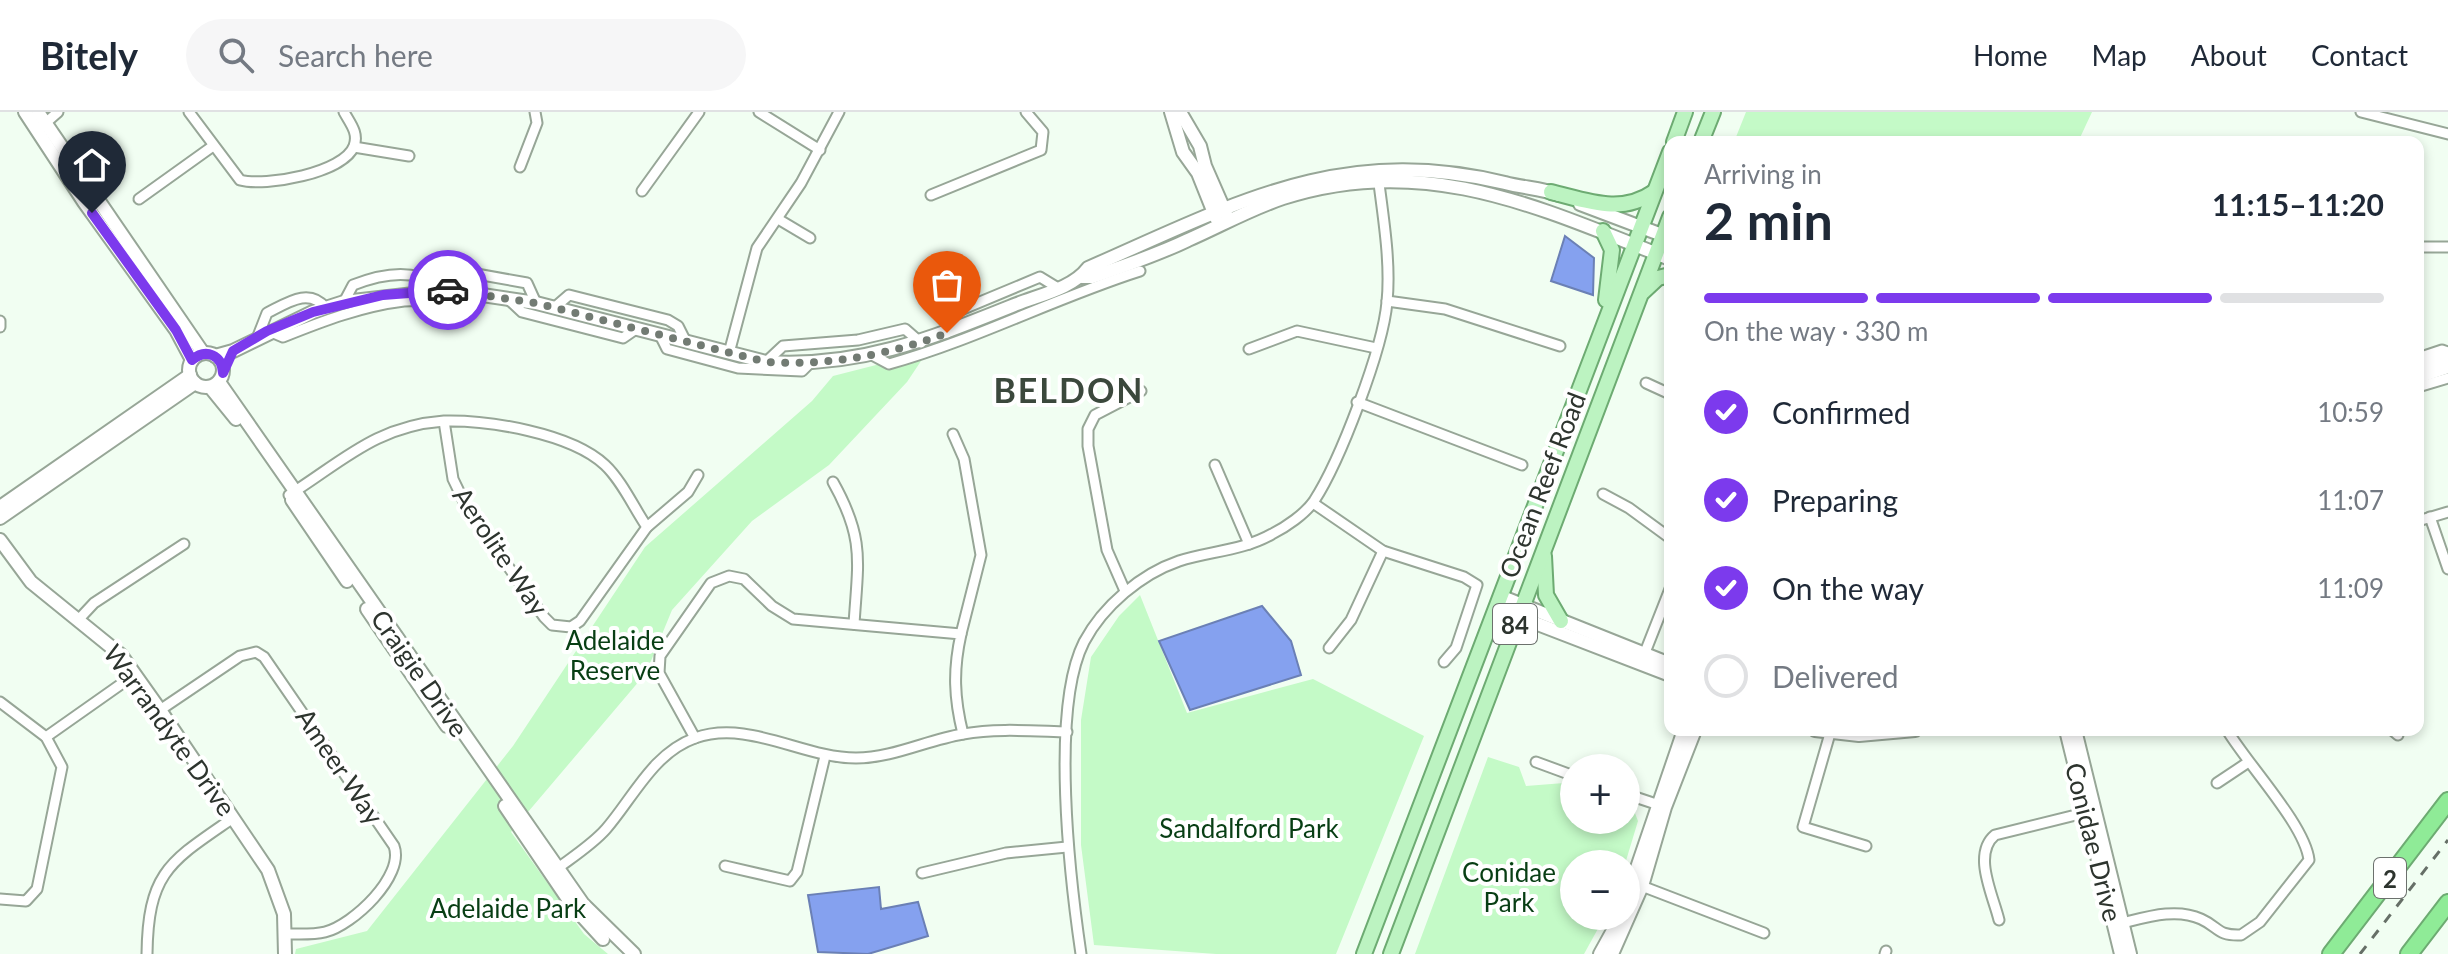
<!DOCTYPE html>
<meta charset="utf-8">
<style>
body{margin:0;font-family:Lato,sans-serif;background:#f6f6f7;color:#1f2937;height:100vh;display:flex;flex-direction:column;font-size:30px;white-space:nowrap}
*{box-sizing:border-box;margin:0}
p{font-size:26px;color:#747a83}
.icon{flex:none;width:44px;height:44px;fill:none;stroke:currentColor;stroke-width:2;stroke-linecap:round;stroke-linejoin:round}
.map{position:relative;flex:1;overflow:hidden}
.side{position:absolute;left:1664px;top:24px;width:760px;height:600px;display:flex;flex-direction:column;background:#fff;border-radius:16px;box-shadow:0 4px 12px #0003}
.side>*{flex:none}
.controls{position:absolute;left:1560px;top:642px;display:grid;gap:16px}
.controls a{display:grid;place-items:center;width:80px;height:80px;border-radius:50%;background:#fff;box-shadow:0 4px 12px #0003;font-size:40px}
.pin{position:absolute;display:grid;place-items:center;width:68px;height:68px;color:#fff;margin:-82px -34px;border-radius:50% 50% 50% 0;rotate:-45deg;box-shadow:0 0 8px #0007}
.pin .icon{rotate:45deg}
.courier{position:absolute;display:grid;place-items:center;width:80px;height:80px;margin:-40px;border:6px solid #7c3aed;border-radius:50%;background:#fff;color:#222;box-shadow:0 2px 10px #0007}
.overview em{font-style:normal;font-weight:700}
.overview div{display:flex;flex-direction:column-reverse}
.overview{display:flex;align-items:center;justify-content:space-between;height:136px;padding:0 40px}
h1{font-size:52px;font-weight:700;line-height:60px}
.bar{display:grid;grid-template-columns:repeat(4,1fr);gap:12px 8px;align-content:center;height:96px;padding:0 40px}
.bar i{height:10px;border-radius:6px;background:#e0e1e3}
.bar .current{background:#7c3aed}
.bar p{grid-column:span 4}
ol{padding:0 40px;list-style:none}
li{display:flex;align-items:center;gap:24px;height:88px}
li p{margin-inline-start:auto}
li .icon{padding:8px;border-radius:50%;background:#7c3aed;color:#fff;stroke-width:4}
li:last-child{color:#747a83}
li i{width:44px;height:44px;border:4px solid #e0e1e3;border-radius:50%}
header{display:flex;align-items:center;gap:48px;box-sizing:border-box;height:112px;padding:0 40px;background:#fff;border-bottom:2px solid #e0e1e3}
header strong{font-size:38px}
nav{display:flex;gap:44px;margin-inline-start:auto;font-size:28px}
.search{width:560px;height:72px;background:#f6f6f7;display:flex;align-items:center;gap:20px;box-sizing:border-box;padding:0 28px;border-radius:44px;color:#747a83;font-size:30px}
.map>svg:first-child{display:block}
.green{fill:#c4fac7}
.water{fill:#85a1ef;stroke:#6b80b5;stroke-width:2}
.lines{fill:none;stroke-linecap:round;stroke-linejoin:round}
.street-casing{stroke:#97a697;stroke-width:13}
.secondary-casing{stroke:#97a697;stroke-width:16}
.primary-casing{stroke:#6dab72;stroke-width:18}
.highway-casing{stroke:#6dab72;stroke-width:20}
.street{stroke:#fff;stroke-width:9}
.secondary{stroke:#fff;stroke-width:12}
.primary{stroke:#bcf3c1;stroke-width:14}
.highway{stroke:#8feb97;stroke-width:16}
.rail{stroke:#666f67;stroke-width:3;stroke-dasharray:10 10;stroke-linecap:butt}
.done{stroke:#727b73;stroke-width:8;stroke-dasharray:0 14.4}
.route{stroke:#7c3aed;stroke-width:10}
.labels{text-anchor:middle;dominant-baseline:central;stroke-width:8;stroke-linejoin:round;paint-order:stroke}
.shield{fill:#fff;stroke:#6c716d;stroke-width:2}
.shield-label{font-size:24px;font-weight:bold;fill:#2d342e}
.street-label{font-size:26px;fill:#2d342e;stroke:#fff}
.park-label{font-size:26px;fill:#083e14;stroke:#fff}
.district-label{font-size:34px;font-weight:bold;letter-spacing:2px;fill:#3b483c;stroke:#fff}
</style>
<header>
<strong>Bitely</strong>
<div class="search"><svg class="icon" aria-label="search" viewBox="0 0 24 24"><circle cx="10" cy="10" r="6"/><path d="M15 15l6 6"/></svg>Search here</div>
<nav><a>Home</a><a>Map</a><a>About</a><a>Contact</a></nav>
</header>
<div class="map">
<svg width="2448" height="842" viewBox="0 0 2448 842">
<rect width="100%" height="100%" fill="#f1fef2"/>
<g class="green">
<polygon points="1746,0 2092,0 2078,30 1734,30"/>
<polygon points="927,240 907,270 829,353 752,409 672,498 646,561 511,720 584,822 608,842 295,842 296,837 367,819 513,634 645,435 812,289 833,264"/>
<polygon points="1140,483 1187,601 1313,567 1424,624 1336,842 1216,842 1094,833 1081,733 1081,608 1091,545 1119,504"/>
<polygon points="1488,645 1519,655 1526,674 1564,671 1574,675 1574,708 1626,708 1626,694 1633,696 1638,709 1625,752 1574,752 1574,804 1605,804 1584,842 1415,842"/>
</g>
<g class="water">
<polygon points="1565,124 1594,146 1593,183 1551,169"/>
<polygon points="1262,494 1291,529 1301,563 1190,598 1159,529"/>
<polygon points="879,775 881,797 918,790 928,824 868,842 818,840 808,783"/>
</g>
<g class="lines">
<defs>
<g id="street">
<path d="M189,0L240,68C265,75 344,61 354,34C359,21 350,11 344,0"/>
<polyline points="759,0 820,38"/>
<polyline points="2361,0 2448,22"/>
<polyline points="42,14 58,0"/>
<polyline points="354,35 409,44"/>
<polyline points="520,55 537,11 535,0"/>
<polyline points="642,79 699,0"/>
<polyline points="931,83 1041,38 1043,20 1026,0"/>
<polyline points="139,87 213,34"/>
<polyline points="778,107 810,126"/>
<polyline points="2418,135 2448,135"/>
<polyline points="449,178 459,163 471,161 527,171 536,191"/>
<polyline points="507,186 522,200 623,226 636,217"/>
<polyline points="1387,189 1445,197 1560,234"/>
<path d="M344,190L353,173C373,165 399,159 420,165L425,178"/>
<polyline points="554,196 569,183 668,208 678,214 686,230"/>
<polyline points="0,209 0,215"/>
<path d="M269,219L283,225C323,209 362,194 404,189C429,187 465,197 484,181"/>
<polyline points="947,221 956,200 1040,165 1058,176"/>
<path d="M258,224L267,201C287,191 309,175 326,196"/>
<polyline points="661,225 667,237 738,256 802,259 811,250"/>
<polyline points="1249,237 1297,219 1376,236"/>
<polyline points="729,241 757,136 801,71 839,0"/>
<path d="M874,244L889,252C975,228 1055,186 1140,159"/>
<polyline points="2418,246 2442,238 2448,240"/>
<polyline points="766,250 783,234 858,228 905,217 921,231"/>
<polyline points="1646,271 1670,282"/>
<polyline points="2418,275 2448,266"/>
<polyline points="1357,290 1522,353"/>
<polyline points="953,322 964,347 981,443 961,522"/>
<polyline points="1215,353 1249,432"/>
<path d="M833,370C865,427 858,449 854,512"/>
<polyline points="1603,382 1629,396 1670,426"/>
<path d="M289,383C343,349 376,314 444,309L453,367L468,398L544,505L552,513L571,515L580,509L647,415C634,396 622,369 605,353C571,321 488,308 444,309"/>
<polyline points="1313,391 1383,439 1464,465 1477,473 1456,536 1444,550"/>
<polyline points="2430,405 2448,457"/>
<polyline points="2418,409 2448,400"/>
<polyline points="647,415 688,380 698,363"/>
<polyline points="1125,479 1107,438 1088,334 1088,317 1095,303 1141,279"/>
<polyline points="80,506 94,491 184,432"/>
<polyline points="1329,536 1351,508 1383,439"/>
<polyline points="1642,548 1670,477"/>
<polyline points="0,590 46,625 62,655 37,777 26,789 0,787"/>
<path d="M160,598L240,544L256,540L264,545L394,734C405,764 353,813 325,820C313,823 299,822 287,822"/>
<polyline points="1831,618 1803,715 1866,734"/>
<polyline points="2392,618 2398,623"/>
<polyline points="46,625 134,563"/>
<path d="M695,626L659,561L660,544L711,471L729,464L744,467L772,494L793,507L961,522C953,558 954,586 963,622"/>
<polyline points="1536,650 1574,664"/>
<polyline points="2217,671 2247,651"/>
<polyline points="1626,682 1662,694"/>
<polyline points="725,754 790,769 797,760 825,644"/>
<path d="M554,759C571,746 592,733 606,717C633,686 653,641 695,626C748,607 803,646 856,646C893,646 927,628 963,622C997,616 1032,619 1067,620"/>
<polyline points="922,761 1006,741 1067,735"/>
<polyline points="1639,773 1764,821"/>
<path d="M1999,808C1993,783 1972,742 1995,723L2092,699"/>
<path d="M2118,812C2144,806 2175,795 2201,807C2219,815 2217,824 2241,823L2260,810L2309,748C2305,713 2248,653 2227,618"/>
<path d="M147,842C148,759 171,749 233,706"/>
<path d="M1081,842C1070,767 1050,597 1084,530C1103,494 1141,462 1179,449C1210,439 1242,439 1272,422C1286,415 1305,402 1314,389C1340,349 1383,237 1387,190C1391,150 1383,104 1378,64"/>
<polyline points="1885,842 1886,839"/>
</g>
<g id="secondary">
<polyline points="25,0 84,90 176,218 192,248"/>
<polyline points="38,0 203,241"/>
<polyline points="1171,0 1183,40 1198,61 1216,106"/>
<polyline points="1180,0 1200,34 1205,54 1226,102"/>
<polyline points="1580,92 1670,126"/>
<path d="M1082,165H1092C1124,154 1157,143 1188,128C1220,114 1250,97 1283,86C1425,40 1540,96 1670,147"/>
<circle cx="206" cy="258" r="17"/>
<path d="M215,244L233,239L313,200L344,190L449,178L536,191L766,250C860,256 932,226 1017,192C1040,183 1073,176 1088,156C1234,92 1341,31 1505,71C1523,76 1542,76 1559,83"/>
<polyline points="2418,254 2448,245"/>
<polyline points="2418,265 2448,255"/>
<polyline points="219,270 583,792 634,842"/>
<polyline points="210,275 236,307"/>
<polyline points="292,388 347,469"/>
<polyline points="0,395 190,263"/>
<polyline points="0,406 195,271"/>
<polyline points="0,428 31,470 121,543 160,598 268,758 284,802 285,842"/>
<polyline points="1500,484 1670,552"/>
<polyline points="1496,496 1670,563"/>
<polyline points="367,497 447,614"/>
<polyline points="1815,618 1859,623 1915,618"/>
<polyline points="2066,618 2121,842"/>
<polyline points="2075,618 2130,842"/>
<polyline points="505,694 572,793 603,827"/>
<polyline points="1626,788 1684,618"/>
<polyline points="1600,842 1621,804"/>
<polyline points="1612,842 1642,774 1665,695 1695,618"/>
</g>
<g id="primary">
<polyline points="1674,30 1685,0"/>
<polyline points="1701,30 1713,0"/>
<path d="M1551,80C1588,89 1621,103 1654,80"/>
<polyline points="1603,119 1612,138 1606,188"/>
<polyline points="1643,180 1658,166 1670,163"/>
<polyline points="1544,444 1546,483 1561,509"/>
<polyline points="1364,842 1670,40"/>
<polyline points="1391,842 1670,105"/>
</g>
<g id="highway">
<polyline points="2331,842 2448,689"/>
<polyline points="2409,842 2448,791"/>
</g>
</defs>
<use href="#street" class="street-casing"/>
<use href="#secondary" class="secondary-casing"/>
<use href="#primary" class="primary-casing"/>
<use href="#highway" class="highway-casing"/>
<use href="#street" class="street"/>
<use href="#secondary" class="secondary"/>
<use href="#primary" class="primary"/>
<use href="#highway" class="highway"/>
<polyline class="rail" points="2360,842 2448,728"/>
</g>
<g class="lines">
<path class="done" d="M448,178L536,191L766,250C828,254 889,243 947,221"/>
<path class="route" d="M92,101L176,218L192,248C206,236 222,243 223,261L233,239L267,219L313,200L383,183L448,178"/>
</g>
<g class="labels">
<g class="shield">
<rect x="1493" y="492" width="44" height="40" rx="6"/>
<rect x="2374" y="746" width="32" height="40" rx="6"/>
</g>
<g class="shield-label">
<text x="1515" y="512">84</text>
<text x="2390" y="766">2</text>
</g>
<g class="street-label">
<text transform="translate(1542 373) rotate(-69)">Ocean Reef Road</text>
<text transform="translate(501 439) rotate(56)">Aerolite Way</text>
<text transform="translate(420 561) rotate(55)">Craigie Drive</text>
<text transform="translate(170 618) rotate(54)">Warrandyte Drive</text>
<text transform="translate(340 654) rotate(56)">Ameer Way</text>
<text transform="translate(2094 730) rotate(76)">Conidae Drive</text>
</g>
<g class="park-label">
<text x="615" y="528">Adelaide<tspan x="615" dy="30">Reserve</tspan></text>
<text x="1249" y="716">Sandalford Park</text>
<text x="1509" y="760">Conidae<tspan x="1509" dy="30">Park</tspan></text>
<text x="508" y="796">Adelaide Park</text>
</g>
<g class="district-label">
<text x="1069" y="277">BELDON</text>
</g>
</g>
</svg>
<div class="controls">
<a>+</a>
<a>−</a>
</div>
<div class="pin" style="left:947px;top:221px;background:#ea580c"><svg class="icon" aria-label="bag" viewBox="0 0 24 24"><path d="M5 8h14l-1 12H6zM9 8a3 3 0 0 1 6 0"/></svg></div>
<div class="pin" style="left:92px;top:101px;background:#1f2937"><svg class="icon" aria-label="home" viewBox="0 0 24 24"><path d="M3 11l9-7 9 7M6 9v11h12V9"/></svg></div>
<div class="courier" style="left:448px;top:178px"><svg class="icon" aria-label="car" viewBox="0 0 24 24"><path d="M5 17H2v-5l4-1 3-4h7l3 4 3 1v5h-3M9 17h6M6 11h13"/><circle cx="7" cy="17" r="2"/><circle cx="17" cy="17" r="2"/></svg></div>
<section class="side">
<div class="overview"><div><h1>2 min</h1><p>Arriving in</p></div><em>11:15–11:20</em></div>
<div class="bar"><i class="current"></i><i class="current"></i><i class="current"></i><i></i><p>On the way · 330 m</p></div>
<ol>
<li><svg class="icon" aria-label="check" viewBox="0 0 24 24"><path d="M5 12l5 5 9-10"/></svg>Confirmed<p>10:59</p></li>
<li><svg class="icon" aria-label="check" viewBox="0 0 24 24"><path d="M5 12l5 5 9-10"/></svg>Preparing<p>11:07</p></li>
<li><svg class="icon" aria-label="check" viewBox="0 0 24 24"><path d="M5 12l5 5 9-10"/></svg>On the way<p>11:09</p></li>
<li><i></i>Delivered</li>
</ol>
</section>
</div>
